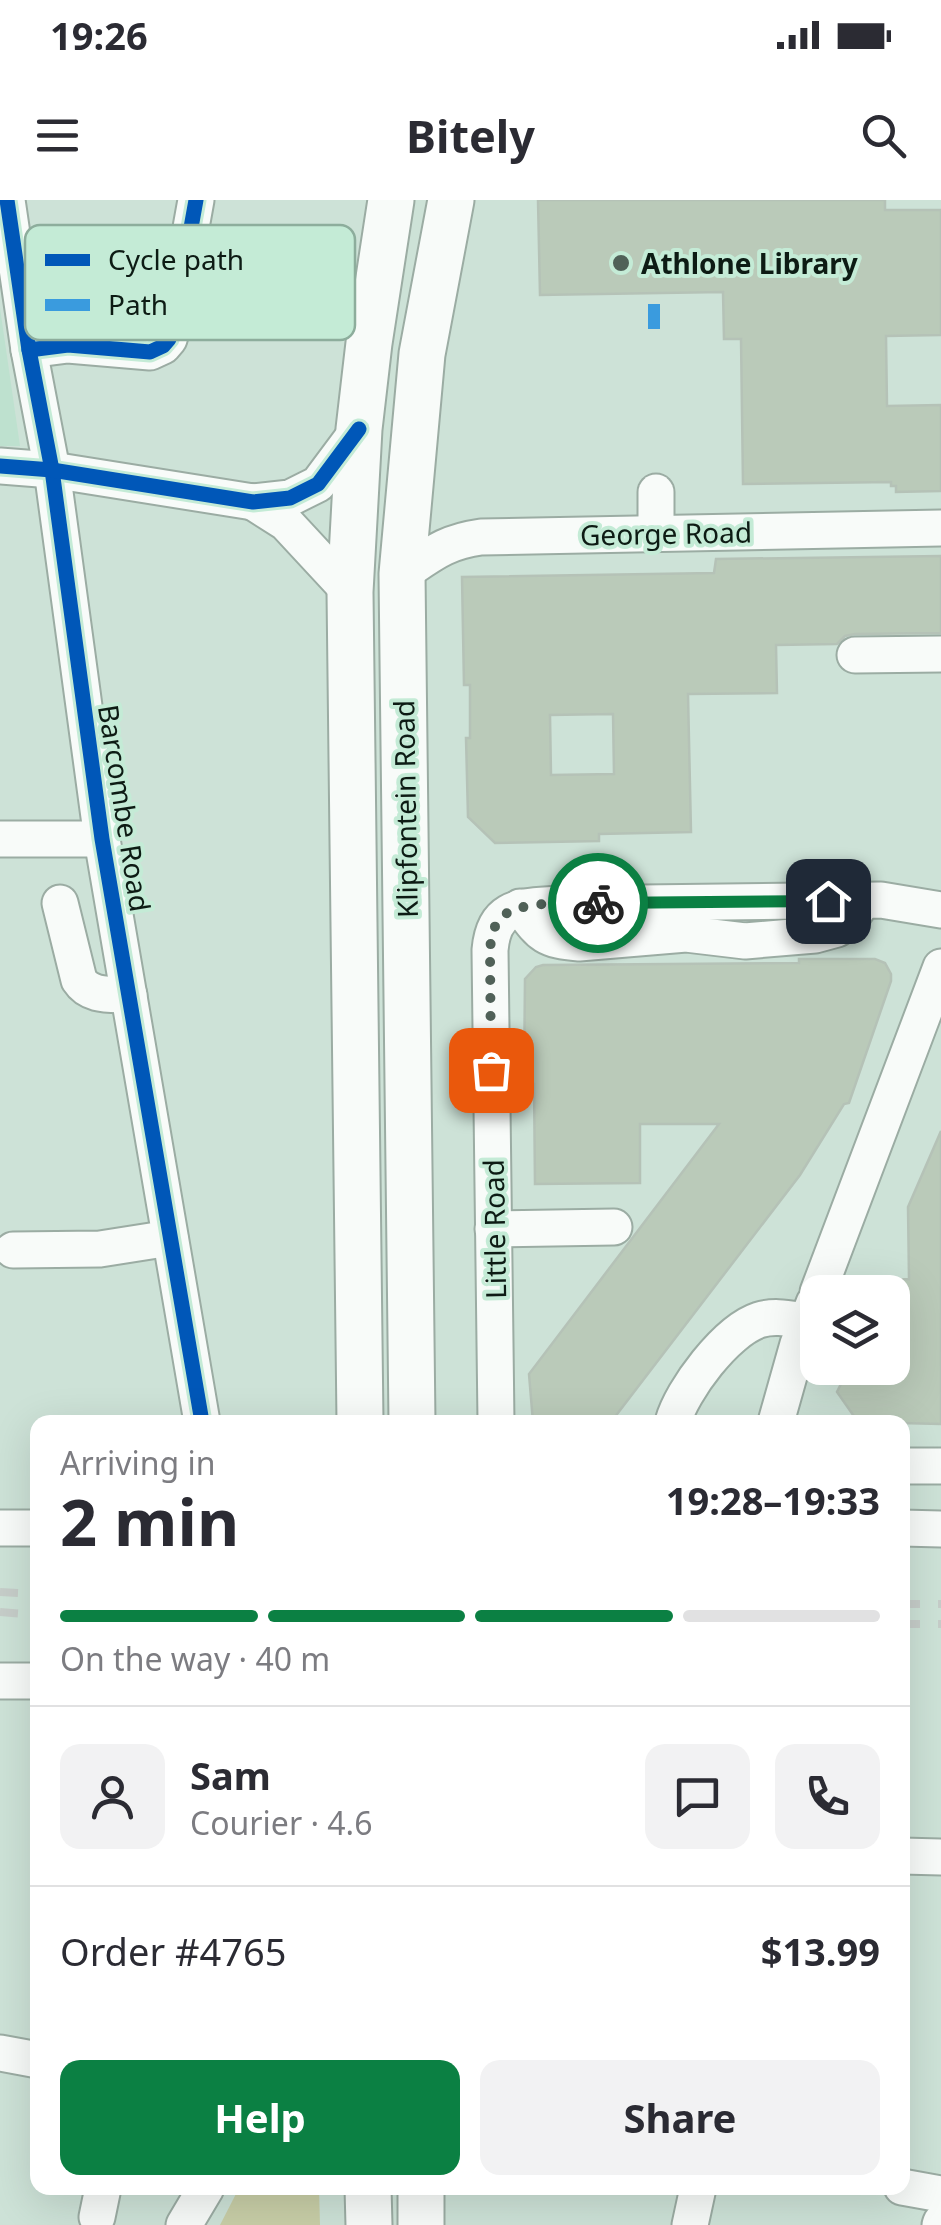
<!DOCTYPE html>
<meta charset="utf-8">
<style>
body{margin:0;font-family:"Noto Sans",sans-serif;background:#f2f2f3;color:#2b2b33;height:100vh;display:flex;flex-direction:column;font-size:38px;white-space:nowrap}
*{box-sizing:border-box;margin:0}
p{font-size:32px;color:#7c7c81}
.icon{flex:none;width:55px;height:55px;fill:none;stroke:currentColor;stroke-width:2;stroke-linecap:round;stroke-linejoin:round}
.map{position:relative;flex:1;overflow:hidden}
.drawer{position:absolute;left:30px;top:1215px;width:880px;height:780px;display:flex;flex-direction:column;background:#fff;border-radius:20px;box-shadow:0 10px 40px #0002}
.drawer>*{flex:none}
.fabs{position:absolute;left:800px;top:1075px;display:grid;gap:20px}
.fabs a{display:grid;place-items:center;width:110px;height:110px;border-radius:20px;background:#fff;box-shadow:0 10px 40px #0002;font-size:50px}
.pin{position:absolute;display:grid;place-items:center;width:85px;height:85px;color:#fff;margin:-42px;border-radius:20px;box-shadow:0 5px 15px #0006}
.courier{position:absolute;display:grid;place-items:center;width:100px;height:100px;margin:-50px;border:8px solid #0b8043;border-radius:50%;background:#fff;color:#222;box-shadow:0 2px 12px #0007}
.headline em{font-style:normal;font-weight:700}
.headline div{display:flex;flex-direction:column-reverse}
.headline{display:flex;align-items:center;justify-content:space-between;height:170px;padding:0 30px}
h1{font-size:65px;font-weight:700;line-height:75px}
.bar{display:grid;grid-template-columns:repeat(4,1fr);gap:15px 10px;align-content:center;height:120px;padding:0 30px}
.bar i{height:12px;border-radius:8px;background:#e1e1e2}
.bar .on{background:#0b8043}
.bar p{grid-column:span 4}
.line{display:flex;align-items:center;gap:25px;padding:0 30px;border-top:2px solid #e1e1e2}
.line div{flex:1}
.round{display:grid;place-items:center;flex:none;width:105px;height:105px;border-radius:20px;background:#f2f2f3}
.primary-button{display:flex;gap:20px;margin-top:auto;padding:20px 30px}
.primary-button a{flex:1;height:115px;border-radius:20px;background:#0b8043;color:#fff;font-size:40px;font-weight:700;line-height:115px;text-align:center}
.primary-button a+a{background:#f2f2f3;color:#2b2b33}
.status{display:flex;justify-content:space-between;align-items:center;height:70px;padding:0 50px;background:#fff;direction:ltr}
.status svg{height:28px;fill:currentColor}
header{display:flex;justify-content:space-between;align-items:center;height:130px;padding:0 30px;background:#fff;font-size:45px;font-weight:700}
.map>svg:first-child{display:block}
.built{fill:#bee1cf}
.green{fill:#c8cea7}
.building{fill:#bacab9;stroke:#b5c2b7;stroke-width:2.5;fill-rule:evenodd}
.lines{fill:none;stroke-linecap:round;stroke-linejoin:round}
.minor-casing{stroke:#9baca3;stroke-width:39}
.major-casing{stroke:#9baca3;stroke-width:49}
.minor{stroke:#f8fbf9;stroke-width:35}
.major{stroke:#f8fbf9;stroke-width:45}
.rail{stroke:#c6cdc9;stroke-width:8;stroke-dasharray:18 18;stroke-linecap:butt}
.quiet{stroke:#3a9bde;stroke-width:12;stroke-dasharray:25 12;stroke-linecap:butt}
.cycleway-casing{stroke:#c4ebd6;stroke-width:21}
.cycleway{stroke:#0057b8;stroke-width:15}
.done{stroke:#506158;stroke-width:10;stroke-dasharray:0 18}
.route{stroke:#0b8043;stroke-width:12}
.poi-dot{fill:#506158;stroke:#c4ebd6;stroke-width:4}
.labels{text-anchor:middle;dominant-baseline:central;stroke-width:8;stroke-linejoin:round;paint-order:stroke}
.poi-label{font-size:28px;font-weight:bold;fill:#0d1b14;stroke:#c4ebd6;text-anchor:start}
.street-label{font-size:28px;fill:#0d1b14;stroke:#c4ebd6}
.key{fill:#c4ebd6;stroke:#8dad9c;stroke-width:2.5}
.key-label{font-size:28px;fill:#0d1b14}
</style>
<div class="status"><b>19:26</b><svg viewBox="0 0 49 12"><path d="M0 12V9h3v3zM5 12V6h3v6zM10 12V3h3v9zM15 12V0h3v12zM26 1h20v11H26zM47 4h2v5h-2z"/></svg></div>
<header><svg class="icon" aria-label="menu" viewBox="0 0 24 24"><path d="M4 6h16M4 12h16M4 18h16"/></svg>Bitely<svg class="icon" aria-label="search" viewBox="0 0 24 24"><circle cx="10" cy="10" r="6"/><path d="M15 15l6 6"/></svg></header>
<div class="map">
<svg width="941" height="2025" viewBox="0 0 941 2025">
<rect width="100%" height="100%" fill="#cde2d7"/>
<polygon class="built" points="0,108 20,246 0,246"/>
<polygon class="green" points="239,1988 319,1988 320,2025 220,2025"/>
<g class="building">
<polygon points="538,0 885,0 885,10 941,10 941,135 886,136 887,206 941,205 941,291 896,292 896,286 891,286 891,282 743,284 741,139 724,139 723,92 540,95"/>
<path d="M941,356V433L855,434L845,436L837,444L776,445L777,493L688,494L691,632L599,634V641L495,643L468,617L466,538H470V485H464L462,377L714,373L716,359ZM613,514L614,574L551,575L550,515Z"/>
<polygon points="799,759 875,759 885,763 891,774 891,781 849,903 844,904 800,975 611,1222 533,1222 529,1174 719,924 640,924 640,983 535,984 534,884 531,884 531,878 524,879 525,779 536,767 543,765 799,763"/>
<polygon points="941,931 941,1224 858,1222 837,1192 849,1168 892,1168 892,1080 909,1079 908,1007"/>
</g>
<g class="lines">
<defs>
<g id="minor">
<polyline points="7,0 29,150 52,270 102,639 202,1222"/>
<polyline points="29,150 68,145 150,152 163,146 169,139 174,122 196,0"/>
<polyline points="0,266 52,270 253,302 290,298 318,284 359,229"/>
<polyline points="656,292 656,334"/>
<polyline points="253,302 286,323 350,392"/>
<path d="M402,374C432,354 445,342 481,337L941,328"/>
<polyline points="855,455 941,454"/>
<polyline points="0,639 102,639"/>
<path d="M60,703L79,780C90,797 110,794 129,795"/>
<path d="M520,707C541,735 543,740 579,743L686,734L745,741L815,735L837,729L849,721L863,701"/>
<polyline points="493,1029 614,1027"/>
<polyline points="13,1050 100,1049 170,1038"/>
<polyline points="818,1092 941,767"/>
<path d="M496,1222L490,750C494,704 521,707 559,704L881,700L941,710"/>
<path d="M673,1222C682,1190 726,1131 759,1120C775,1115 791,1119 807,1121"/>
<polyline points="776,1222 798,1144 814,1103"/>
<polyline points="902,1266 941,1266"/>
<polyline points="0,1328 38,1328"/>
<polyline points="902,1328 941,1329"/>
<polyline points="0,1481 38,1481"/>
<polyline points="902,1656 941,1657"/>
<polyline points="0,1853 38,1860"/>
<polyline points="902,1987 941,1994"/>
<polyline points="97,2017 103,1988"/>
<polyline points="184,2025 206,1988"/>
<polyline points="690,2025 698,1988"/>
<polyline points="940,2025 941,2022"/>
</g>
<g id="major">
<polyline points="360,1222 350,392 359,229 369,143 391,0"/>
<polyline points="412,1222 402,374 422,154 451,0"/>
<polyline points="368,1988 369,2025"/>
<polyline points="421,1988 421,2025"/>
</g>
</defs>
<use href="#minor" class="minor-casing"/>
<use href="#major" class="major-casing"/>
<use href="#minor" class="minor"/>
<use href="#major" class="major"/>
<g class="rail">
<polyline points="0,1392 38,1394"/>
<polyline points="902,1404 941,1404"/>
<polyline points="0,1412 38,1415"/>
<polyline points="902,1424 941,1424"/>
</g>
<polyline class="quiet" points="654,104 654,131"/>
<defs>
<g id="cycleway">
<polyline points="7,0 29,150 52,270 102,639 202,1222"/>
<polyline points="29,150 68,145 150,152 163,146 169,139 174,122 196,0"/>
<polyline points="0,266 52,270 253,302 290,298 318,284 359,229"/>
</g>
</defs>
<use href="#cycleway" class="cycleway-casing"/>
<use href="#cycleway" class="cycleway"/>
</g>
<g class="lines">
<path class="done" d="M491,870L490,750C491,740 492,729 499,720C515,699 573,704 598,703"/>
<polyline class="route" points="598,703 828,701"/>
</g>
<circle class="poi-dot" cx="621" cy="63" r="10"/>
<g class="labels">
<g class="poi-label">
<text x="641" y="63">Athlone Library</text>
</g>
<g class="street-label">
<text transform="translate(666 333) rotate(-1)">George Road</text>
<text transform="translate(125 608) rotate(81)">Barcombe Road</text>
<text transform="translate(405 609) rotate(-91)">Klipfontein Road</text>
<text transform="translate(494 1029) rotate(-91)">Little Road</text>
</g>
</g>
<rect x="25" y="25" width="330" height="115" rx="15" class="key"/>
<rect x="45" y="54" width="45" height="12" fill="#0057b8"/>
<rect x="45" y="99" width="45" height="12" fill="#3a9bde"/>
<g class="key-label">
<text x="108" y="70">Cycle path</text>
<text x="108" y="115">Path</text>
</g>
</svg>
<div class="fabs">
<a><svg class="icon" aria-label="layers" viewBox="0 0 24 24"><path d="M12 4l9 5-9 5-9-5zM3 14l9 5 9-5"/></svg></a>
</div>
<div class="pin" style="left:491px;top:870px;background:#ea580c"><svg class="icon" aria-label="bag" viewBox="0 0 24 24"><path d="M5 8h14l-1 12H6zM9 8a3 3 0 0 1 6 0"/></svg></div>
<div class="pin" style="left:828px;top:701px;background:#1f2937"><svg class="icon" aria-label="home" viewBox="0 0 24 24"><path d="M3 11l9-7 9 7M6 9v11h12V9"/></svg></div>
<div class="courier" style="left:598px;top:703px"><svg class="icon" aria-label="bike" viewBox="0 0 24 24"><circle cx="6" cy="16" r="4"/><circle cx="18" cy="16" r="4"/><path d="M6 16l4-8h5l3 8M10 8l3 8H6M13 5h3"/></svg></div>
<section class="drawer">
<div class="headline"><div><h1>2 min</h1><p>Arriving in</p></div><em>19:28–19:33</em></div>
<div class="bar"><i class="on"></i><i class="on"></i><i class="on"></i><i></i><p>On the way · 40 m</p></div>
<div class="line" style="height:180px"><a class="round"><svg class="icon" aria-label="person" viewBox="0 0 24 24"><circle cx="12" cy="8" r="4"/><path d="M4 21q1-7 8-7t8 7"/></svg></a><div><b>Sam</b><p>Courier · 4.6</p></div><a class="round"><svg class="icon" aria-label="chat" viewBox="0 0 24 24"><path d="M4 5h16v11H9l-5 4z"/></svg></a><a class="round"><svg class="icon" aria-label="phone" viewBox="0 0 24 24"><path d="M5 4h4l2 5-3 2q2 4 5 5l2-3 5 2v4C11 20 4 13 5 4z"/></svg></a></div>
<div class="line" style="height:130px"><div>Order #4765</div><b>$13.99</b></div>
<div class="primary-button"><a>Help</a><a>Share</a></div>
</section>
</div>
